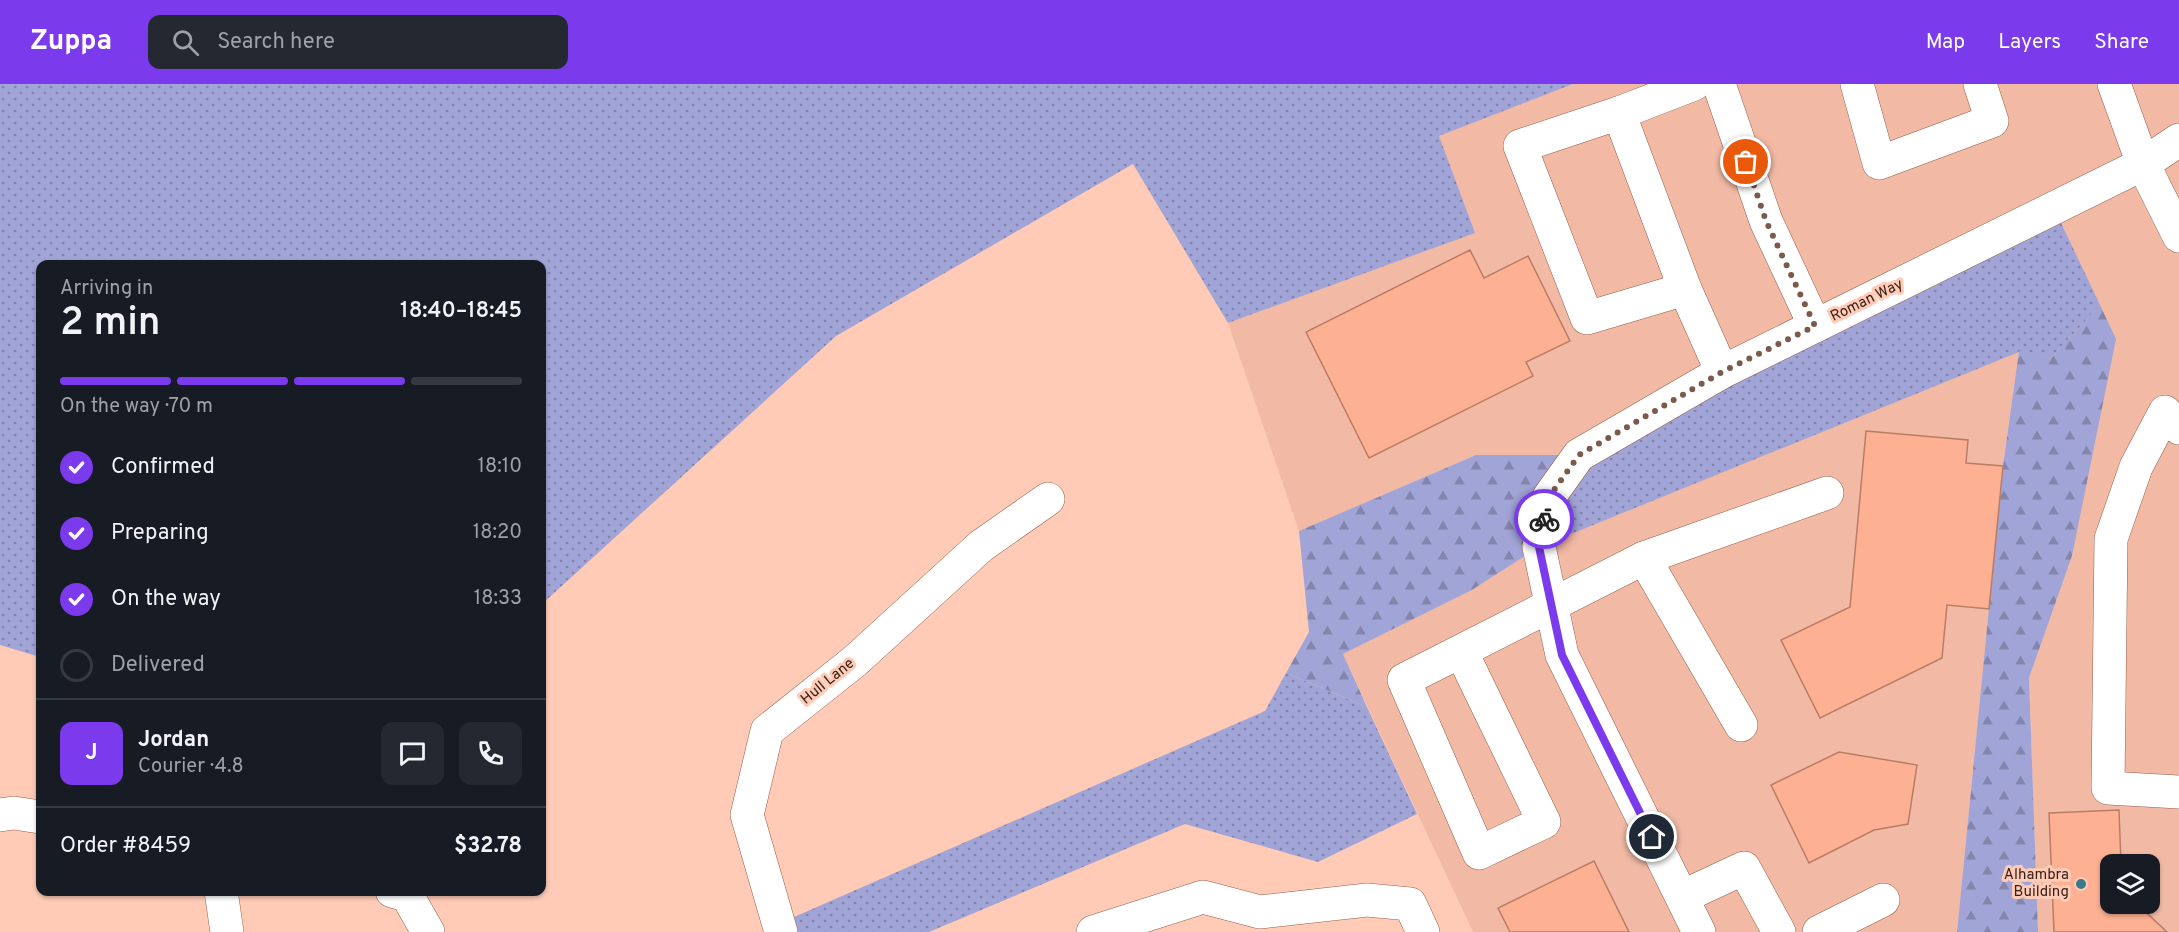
<!DOCTYPE html>
<meta charset="utf-8">
<style>
body{margin:0;font-family:Overpass,sans-serif;background:#242831;color:#f1f3f6;height:100vh;display:flex;flex-direction:column;font-size:22px;white-space:nowrap}
*{box-sizing:border-box;margin:0}
p{font-size:20px;color:#9ea1a6}
.icon{flex:none;width:33px;height:33px;fill:none;stroke:currentColor;stroke-width:2;stroke-linecap:round;stroke-linejoin:round}
.map{position:relative;flex:1;overflow:hidden}
.sheet{position:absolute;left:36px;top:176px;width:510px;height:636px;display:flex;flex-direction:column;background:#171b24;border-radius:12px;box-shadow:0 2px 4px #0004}
.sheet>*{flex:none}
.controls{position:absolute;left:2100px;top:770px;display:grid;gap:12px}
.controls a{display:grid;place-items:center;width:60px;height:60px;border-radius:12px;background:#171b24;box-shadow:0 2px 4px #0004;font-size:30px}
.pin{position:absolute;display:grid;place-items:center;width:51px;height:51px;color:#fff;margin:-26px;border:3px solid #fff;border-radius:50%;box-shadow:0 2px 6px #0007}
.courier{position:absolute;display:grid;place-items:center;width:60px;height:60px;margin:-30px;border:4px solid #7c3aed;border-radius:50%;background:#fff;color:#222;box-shadow:0 2px 8px #0007}
.overview em{font-style:normal;font-weight:600}
.overview div{display:flex;flex-direction:column-reverse}
.overview{display:flex;align-items:center;justify-content:space-between;height:102px;padding:0 24px}
h1{font-size:39px;font-weight:600;line-height:45px}
.bar{display:grid;grid-template-columns:repeat(4,1fr);gap:9px 6px;align-content:center;height:72px;padding:0 24px}
.bar i{height:8px;border-radius:4px;background:#363941}
.bar .current{background:#7c3aed}
.bar p{grid-column:span 4}
.line{display:flex;align-items:center;gap:15px;padding:0 24px;border-top:2px solid #363941}
.line div{flex:1}
.round{display:grid;place-items:center;flex:none;width:63px;height:63px;border-radius:12px;background:#242831}
ol{padding:0 24px;list-style:none}
li{display:flex;align-items:center;gap:18px;height:66px}
li p{margin-inline-start:auto}
li .icon{padding:6px;border-radius:50%;background:#7c3aed;color:#fff;stroke-width:4}
li:last-child{color:#9ea1a6}
li i{width:33px;height:33px;border:3px solid #363941;border-radius:50%}
header{display:flex;align-items:center;gap:36px;box-sizing:border-box;height:84px;padding:0 30px;background:#7c3aed;color:#fff}
header strong{font-size:28px}
nav{display:flex;gap:33px;margin-inline-start:auto;font-size:21px}
.search{width:420px;height:54px;background:#242831;display:flex;align-items:center;gap:15px;box-sizing:border-box;padding:0 21px;border-radius:12px;color:#9ea1a6;font-size:22px}
.map>svg:first-child{display:block}
.built{fill:#f2baa5;fill-rule:evenodd}
.grass{fill:url(#grass-dots)}
.forest{fill:url(#forest-firs)}
.building{fill:#fdb092;stroke:#b87d66;stroke-width:1.5}
.lines{fill:none;stroke-linecap:round;stroke-linejoin:round}
.minor-casing{stroke:#965e48;stroke-width:34}
.minor{stroke:#fff;stroke-width:33}
.done{stroke:#7b5a4c;stroke-width:6;stroke-dasharray:0 10.8}
.route{stroke:#7c3aed;stroke-width:8}
.poi-dot{fill:#3a798d;stroke:#ffcbb7;stroke-width:2}
.labels{text-anchor:middle;dominant-baseline:central;stroke-width:6;stroke-linejoin:round;paint-order:stroke}
.street-label{font-size:15px;fill:#341d13;stroke:#ffcbb7}
.poi-label{font-size:15px;fill:#341d13;stroke:#ffcbb7;text-anchor:end}
</style>
<header>
<strong>Zuppa</strong>
<div class="search"><svg class="icon" aria-label="search" viewBox="0 0 24 24"><circle cx="10" cy="10" r="6"/><path d="M15 15l6 6"/></svg>Search here</div>
<nav><a>Map</a><a>Layers</a><a>Share</a></nav>
</header>
<div class="map">
<svg width="2179" height="848" viewBox="0 0 2179 848">
<defs>
<pattern id="grass-dots" width="8" height="8" patternUnits="userSpaceOnUse" patternTransform="scale(1.5)"><rect width="8" height="8" fill="#a1a4d6"/><path d="M2 2h.1M6 6h.1" fill="none" stroke="#8485ac" stroke-width="1.8" stroke-linecap="round"/></pattern>
<pattern id="forest-firs" width="22" height="20" patternUnits="userSpaceOnUse" patternTransform="scale(1.5)"><rect width="22" height="20" fill="#a1a4d6"/><path d="M5 1l3.5 6h-7zM16 11l3.5 6h-7z" fill="#8485ac"/></pattern>
</defs>
<rect width="100%" height="100%" fill="#ffcbb7"/>
<g class="built">
<path d="M1573,0H2179V848H2038L2029,594L2072,472L2054,124L1579,371H1476L1299,447L1228,239L1474,149L1438,52ZM2110,780H2150V819H2110Z"/>
<polygon points="2019,267 2003,382 1957,848 1473,848 1343,570 1472,506 1539,463"/>
</g>
<g class="grass">
<polygon points="0,0 1573,0 1439,52 1475,149 1228,239 1133,80 836,252 542,520 542,180 40,180 40,573 0,561"/>
<polygon points="2054,124 2100,221 2052,273 2019,268 1539,463 1579,371"/>
<polygon points="1286,589 1367,623 1417,730 1318,778 1185,740 929,848 781,848 778,840 1265,627"/>
</g>
<g class="forest">
<polygon points="2100,221 2116,255 2072,472 2029,594 2038,848 1957,848 2003,382 2019,267 2052,273"/>
<polygon points="1476,371 1579,371 1539,463 1472,506 1343,570 1367,623 1286,589 1309,548 1299,447"/>
</g>
<g class="building">
<polygon points="1470,166 1484,194 1528,172 1570,257 1526,278 1533,292 1369,374 1306,248"/>
<polygon points="1866,347 1968,356 1966,379 2003,382 1989,525 1947,521 1942,574 1820,634 1781,556 1850,523"/>
<polygon points="1839,668 1917,681 1908,740 1874,746 1809,779 1771,701"/>
<polygon points="2119,726 2121,780 2110,780 2110,819 2136,819 2167,848 2054,848 2049,729"/>
<polygon points="1594,777 1629,848 1510,848 1498,824"/>
</g>
<g class="lines">
<defs>
<g id="minor">
<polyline points="1694,0 1619,29 1685,205 1722,288"/>
<polyline points="1719,0 1766,137 1815,242"/>
<polyline points="1857,0 1879,79 1992,37 1980,0"/>
<polyline points="2114,0 2143,80 2179,152"/>
<polyline points="1619,29 1520,62 1587,234 1685,205"/>
<polyline points="2179,344 2165,328 2136,383 2111,455 2108,704 2179,708"/>
<polyline points="1644,474 1741,641"/>
<polyline points="1461,567 1544,738 1479,769 1404,596 1644,474 1827,409"/>
<polyline points="0,731 14,729 40,733"/>
<polyline points="221,807 227,848"/>
<polyline points="392,807 407,811 428,848"/>
<polyline points="1682,813 1744,784 1779,848"/>
<polyline points="781,848 747,731 767,647 855,577 981,462 1048,415"/>
<polyline points="1093,848 1203,813 1260,828 1367,816 1410,820 1423,848"/>
<polyline points="1699,848 1562,571 1539,463 1549,413 1579,371 1722,288 2143,80 2179,56"/>
<polyline points="1819,848 1883,816"/>
</g>
</defs>
<use href="#minor" class="minor-casing"/>
<use href="#minor" class="minor"/>
</g>
<g class="lines">
<polyline class="done" points="1544,435 1549,413 1579,371 1722,288 1815,242 1766,137 1746,78"/>
<polyline class="route" points="1544,435 1539,463 1562,571 1652,753"/>
</g>
<circle class="poi-dot" cx="2081" cy="800" r="6"/>
<g class="labels">
<g class="street-label">
<text transform="translate(1867 217) rotate(-26)">Roman Way</text>
<text transform="translate(828 598) rotate(-39)">Hull Lane</text>
</g>
<g class="poi-label">
<text x="2069" y="791">Alhambra<tspan x="2069" dy="17">Building</tspan></text>
</g>
</g>
</svg>
<div class="controls">
<a><svg class="icon" aria-label="layers" viewBox="0 0 24 24"><path d="M12 4l9 5-9 5-9-5zM3 14l9 5 9-5"/></svg></a>
</div>
<div class="pin" style="left:1746px;top:78px;background:#ea580c"><svg class="icon" aria-label="bag" viewBox="0 0 24 24"><path d="M5 8h14l-1 12H6zM9 8a3 3 0 0 1 6 0"/></svg></div>
<div class="pin" style="left:1652px;top:753px;background:#1f2937"><svg class="icon" aria-label="home" viewBox="0 0 24 24"><path d="M3 11l9-7 9 7M6 9v11h12V9"/></svg></div>
<div class="courier" style="left:1544px;top:435px"><svg class="icon" aria-label="bike" viewBox="0 0 24 24"><circle cx="6" cy="16" r="4"/><circle cx="18" cy="16" r="4"/><path d="M6 16l4-8h5l3 8M10 8l3 8H6M13 5h3"/></svg></div>
<section class="sheet">
<div class="overview"><div><h1>2 min</h1><p>Arriving in</p></div><em>18:40–18:45</em></div>
<div class="bar"><i class="current"></i><i class="current"></i><i class="current"></i><i></i><p>On the way · 70 m</p></div>
<ol>
<li><svg class="icon" aria-label="check" viewBox="0 0 24 24"><path d="M5 12l5 5 9-10"/></svg>Confirmed<p>18:10</p></li>
<li><svg class="icon" aria-label="check" viewBox="0 0 24 24"><path d="M5 12l5 5 9-10"/></svg>Preparing<p>18:20</p></li>
<li><svg class="icon" aria-label="check" viewBox="0 0 24 24"><path d="M5 12l5 5 9-10"/></svg>On the way<p>18:33</p></li>
<li><i></i>Delivered</li>
</ol>
<div class="line" style="height:108px"><b class="round" style="background:#7c3aed;color:#fff">J</b><div><b>Jordan</b><p>Courier · 4.8</p></div><a class="round"><svg class="icon" aria-label="chat" viewBox="0 0 24 24"><path d="M4 5h16v11H9l-5 4z"/></svg></a><a class="round"><svg class="icon" aria-label="phone" viewBox="0 0 24 24"><path d="M5 4h4l2 5-3 2q2 4 5 5l2-3 5 2v4C11 20 4 13 5 4z"/></svg></a></div>
<div class="line" style="height:78px"><div>Order #8459</div><b>$32.78</b></div>
</section>
</div>
